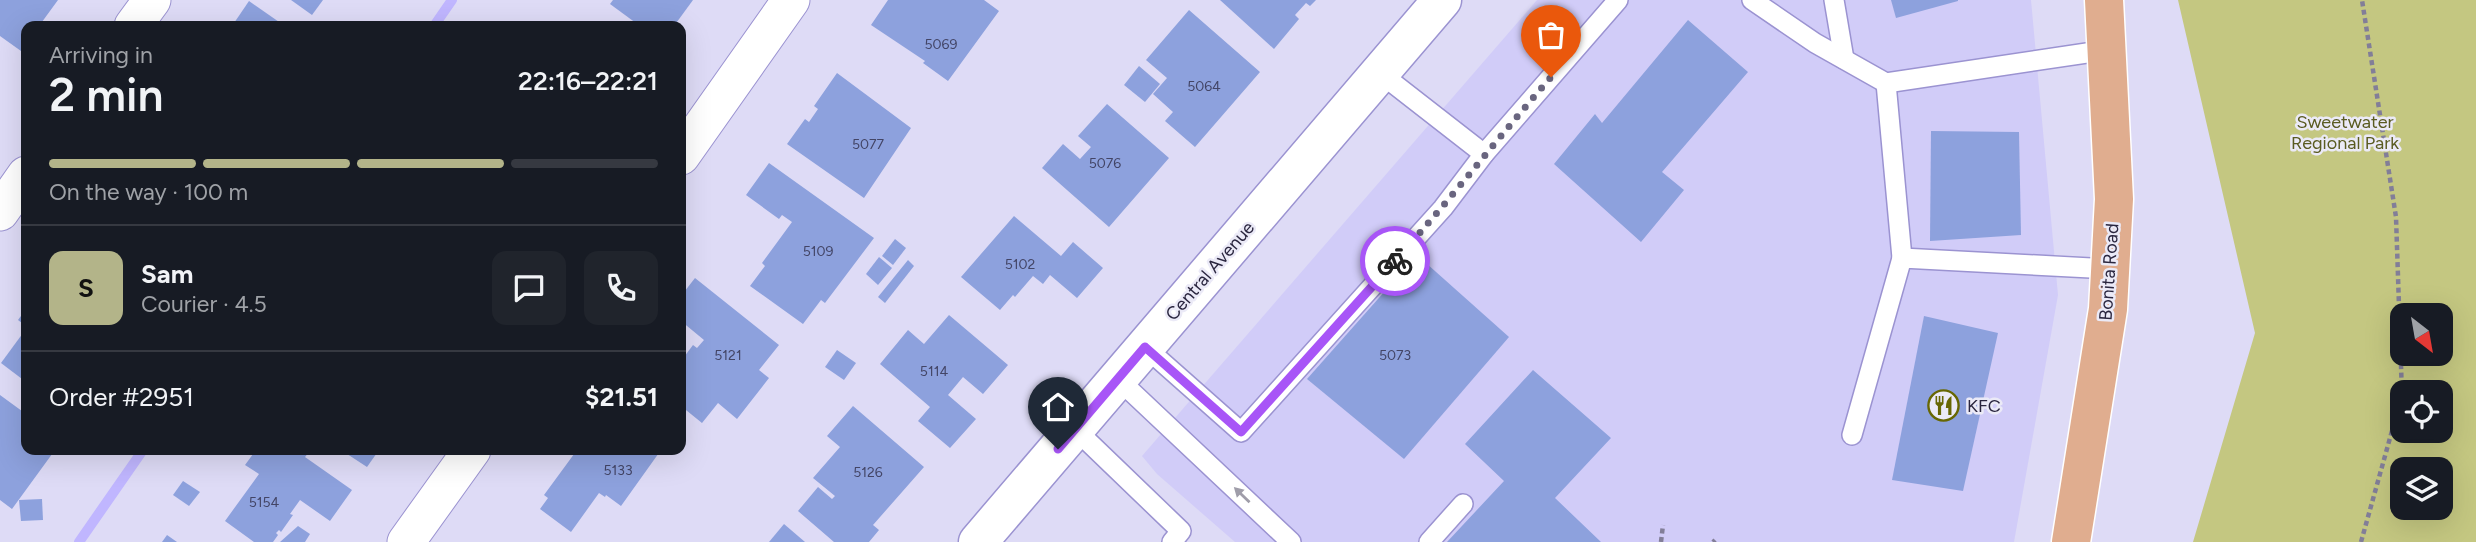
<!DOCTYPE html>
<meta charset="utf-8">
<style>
body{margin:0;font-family:Figtree,sans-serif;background:#20242c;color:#f1f3f6;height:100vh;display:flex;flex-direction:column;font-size:26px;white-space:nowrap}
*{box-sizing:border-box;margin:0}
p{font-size:23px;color:#9ea1a6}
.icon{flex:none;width:38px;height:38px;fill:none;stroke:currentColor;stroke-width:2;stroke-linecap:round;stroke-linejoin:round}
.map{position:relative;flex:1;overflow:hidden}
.sheet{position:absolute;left:21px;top:21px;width:665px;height:434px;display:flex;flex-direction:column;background:#171b24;border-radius:14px;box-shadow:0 7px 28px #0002}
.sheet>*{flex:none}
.needle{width:46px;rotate:149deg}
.tools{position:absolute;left:2390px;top:303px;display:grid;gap:14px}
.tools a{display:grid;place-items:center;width:63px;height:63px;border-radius:14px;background:#171b24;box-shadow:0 7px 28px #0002;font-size:35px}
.pin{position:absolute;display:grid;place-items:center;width:60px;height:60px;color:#fff;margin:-72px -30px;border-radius:50% 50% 50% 0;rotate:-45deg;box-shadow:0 0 7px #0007}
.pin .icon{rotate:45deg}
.courier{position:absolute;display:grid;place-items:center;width:70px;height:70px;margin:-35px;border:5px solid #a855f7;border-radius:50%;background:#fff;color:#222;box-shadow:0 2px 9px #0007}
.summary em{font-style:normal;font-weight:600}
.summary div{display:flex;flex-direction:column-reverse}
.summary{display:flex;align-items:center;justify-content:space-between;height:119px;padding:0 28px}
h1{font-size:46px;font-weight:600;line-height:52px}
.bar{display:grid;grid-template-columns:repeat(4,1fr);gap:10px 7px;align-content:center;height:84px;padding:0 28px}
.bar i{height:9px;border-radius:5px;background:#363941}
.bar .active{background:#b3b489}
.bar p{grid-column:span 4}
.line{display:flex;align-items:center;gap:18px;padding:0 28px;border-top:2px solid #363941}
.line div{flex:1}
.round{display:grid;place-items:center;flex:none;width:74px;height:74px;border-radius:14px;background:#20242c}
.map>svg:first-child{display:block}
.built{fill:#d1ccf8}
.green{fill:#c4c781;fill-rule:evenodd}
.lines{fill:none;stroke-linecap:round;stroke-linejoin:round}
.stream{stroke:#c0b6ff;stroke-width:10}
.building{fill:#8da1dd}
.lane-casing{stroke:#9b93d1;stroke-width:22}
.street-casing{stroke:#9b93d1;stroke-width:39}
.secondary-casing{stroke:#9b93d1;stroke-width:41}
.primary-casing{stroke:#fff;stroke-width:41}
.path{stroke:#827e98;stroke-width:4.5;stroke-dasharray:5 3.5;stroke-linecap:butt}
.lane{stroke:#fff;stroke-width:19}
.street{stroke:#fff;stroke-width:37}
.secondary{stroke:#fff;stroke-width:38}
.primary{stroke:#e0ad8f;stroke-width:38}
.oneway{fill:#9f9da9}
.done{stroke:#69657f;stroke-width:7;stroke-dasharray:0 12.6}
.route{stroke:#a855f7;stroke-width:9}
.labels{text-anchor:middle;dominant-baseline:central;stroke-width:5;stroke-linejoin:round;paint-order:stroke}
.number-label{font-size:14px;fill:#434566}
.park-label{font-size:18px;fill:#5a5b21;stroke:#ebeaf7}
.street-label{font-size:18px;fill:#2a263f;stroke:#ebeaf7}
.poi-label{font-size:18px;fill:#2a263f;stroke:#ebeaf7;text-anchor:start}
</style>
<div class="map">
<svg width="2476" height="542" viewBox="0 0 2476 542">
<rect width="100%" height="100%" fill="#dedbf6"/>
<polygon class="built" points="1537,0 2031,0 2058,295 2014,542 1235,542 1157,474 1142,456"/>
<path class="green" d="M2178,0H2476V542H2193L2255,333ZM2403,315H2441V354H2403ZM2403,392H2441V430H2403ZM2403,469H2441V508H2403Z"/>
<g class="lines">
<g class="stream">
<polyline points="434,26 452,0"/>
<polyline points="79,542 143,450"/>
</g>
</g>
<g class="building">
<polygon points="0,0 58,0 39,26 26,26 26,44 21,51 0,36"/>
<polygon points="291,0 323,0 312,15"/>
<polygon points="613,0 693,0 674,26 640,26 610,4"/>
<polygon points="888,0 984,0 999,11 948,81 923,63 925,61 871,25"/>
<polygon points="1220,0 1316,0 1310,6 1306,3 1295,15 1299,19 1274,49"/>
<polygon points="1891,0 1958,0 1958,1 1896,18"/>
<polygon points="249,1 282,24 281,26 232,26"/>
<polygon points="1189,10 1260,72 1195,147 1165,121 1173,112 1153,94 1167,78 1146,60"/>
<polygon points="1688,20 1748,72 1662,172 1684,190 1641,242 1554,164 1595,114 1602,123"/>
<polygon points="1139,66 1160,84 1145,102 1124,85"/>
<polygon points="837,73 911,128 864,198 787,144 805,119 809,122 818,109 814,106"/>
<polygon points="1107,104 1169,158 1109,227 1042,168 1063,144 1080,159 1091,147 1078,136"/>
<polygon points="1931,131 2019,132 2021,235 1930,241"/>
<polygon points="769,163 874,238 825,303 821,300 803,324 750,286 765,266 762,263 792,222 782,215 779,219 746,195"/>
<polygon points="1014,216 1061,256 1073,242 1103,268 1077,298 1050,275 1043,284 1033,276 1015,297 1013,295 1000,310 961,277"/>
<polygon points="895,239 906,248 893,265 882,256"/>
<polygon points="1417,255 1509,337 1404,459 1307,379"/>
<polygon points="879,257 892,268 878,285 866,274"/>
<polygon points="908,260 914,266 885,303 878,297"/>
<polygon points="695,278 779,345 759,370 769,378 737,419 718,403 702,423 681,406 681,361 693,345 697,348 704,340 681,321 681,296"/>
<polygon points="26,309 26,326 18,320"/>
<polygon points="949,315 1008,365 983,394 963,377 948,395 976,419 950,448 918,421 930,407 880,364 908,330 924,344"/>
<polygon points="1924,316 1998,333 1963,491 1892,480"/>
<polygon points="23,333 26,336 26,382 1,363"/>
<polygon points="837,350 856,363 844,380 825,367"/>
<polygon points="1533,370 1611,438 1555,498 1601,542 1447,542 1504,481 1465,444"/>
<polygon points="0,395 26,414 26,450 55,450 12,509 0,500"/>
<polygon points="853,406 924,467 873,525 879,530 869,542 834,542 798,511 818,487 832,499 835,496 813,478 840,447 827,436"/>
<polygon points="256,450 311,450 305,457 352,490 330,521 300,500 290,514 293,515 281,532 279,530 276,533 278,535 273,542 254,542 225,521 259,474 245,465"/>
<polygon points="341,450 379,450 367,467"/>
<polygon points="577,450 661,450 621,506 606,495 605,497 599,493 571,532 540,509 548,498 544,495"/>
<polygon points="183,481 200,492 189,506 173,495"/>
<polygon points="42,499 43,520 21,521 19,500"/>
<polygon points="784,524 805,542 769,542"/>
<polygon points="298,526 310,534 305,542 280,542"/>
<polygon points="167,535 177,542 162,542"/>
</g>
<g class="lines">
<defs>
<g id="lane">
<polyline points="1752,0 1815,43 1886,83 2107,50"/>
<polyline points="1834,0 1844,59"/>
<polyline points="1380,73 1484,154"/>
<polyline points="1886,83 1902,258"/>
<polyline points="1145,347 1241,432 1443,208 1484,154 1618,0"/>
<polyline points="1118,379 1291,542"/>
<polyline points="1075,429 1181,531 1172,542"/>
<polyline points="1852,435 1902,258 2110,269"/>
<polyline points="1429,542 1463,504"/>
</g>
<g id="street">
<polyline points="133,26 152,0"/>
<polyline points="681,156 791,0"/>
<polyline points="0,212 26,175"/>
<polyline points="406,542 472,450"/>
</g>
<polyline id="secondary" points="978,542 1442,0"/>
<polyline id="primary" points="2071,542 2108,309 2114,199 2104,0"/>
</defs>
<use href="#lane" class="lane-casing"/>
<use href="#street" class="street-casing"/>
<use href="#secondary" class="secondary-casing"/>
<use href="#primary" class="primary-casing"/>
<g class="path">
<polyline points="1661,542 1663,525"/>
<polyline points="1713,542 1715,540"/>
<polyline points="2361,542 2402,395 2396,217 2362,0"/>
</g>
<use href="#lane" class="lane"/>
<use href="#street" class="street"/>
<use href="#secondary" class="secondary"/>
<use href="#primary" class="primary"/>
</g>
<defs><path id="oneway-solid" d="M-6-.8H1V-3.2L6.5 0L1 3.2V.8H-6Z" transform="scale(1.75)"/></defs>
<use class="oneway" href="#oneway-solid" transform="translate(1242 495) rotate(-136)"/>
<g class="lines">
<path class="done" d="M1395,261C1449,201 1498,138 1551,77"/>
<polyline class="route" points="1058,449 1145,347 1241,432 1395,261"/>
</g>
<defs>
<symbol id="restaurant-ring" viewBox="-11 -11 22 22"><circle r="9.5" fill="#ebeaf7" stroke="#676703" stroke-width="1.5"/><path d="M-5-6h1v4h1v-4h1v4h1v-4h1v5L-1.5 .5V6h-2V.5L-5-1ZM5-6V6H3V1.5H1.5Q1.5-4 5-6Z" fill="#676703"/></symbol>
</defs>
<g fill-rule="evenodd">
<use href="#restaurant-ring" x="1926" y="388" width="35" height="35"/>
</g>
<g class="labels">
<g class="number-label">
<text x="941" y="44">5069</text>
<text x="1204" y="86">5064</text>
<text x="868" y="144">5077</text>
<text x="1105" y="163">5076</text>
<text x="818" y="251">5109</text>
<text x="1020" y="264">5102</text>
<text x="728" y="355">5121</text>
<text x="1395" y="355">5073</text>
<text x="934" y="371">5114</text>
<text x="618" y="470">5133</text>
<text x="868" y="472">5126</text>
<text x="264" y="502">5154</text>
</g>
<g class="park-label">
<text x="2345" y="122">Sweetwater<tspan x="2345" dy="21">Regional Park</tspan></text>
</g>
<g class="street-label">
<text transform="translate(1210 271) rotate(-49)">Central Avenue</text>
<text transform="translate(2109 272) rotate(-86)">Bonita Road</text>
</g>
<g class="poi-label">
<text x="1967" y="406">KFC</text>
</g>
</g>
</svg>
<div class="tools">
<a><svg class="needle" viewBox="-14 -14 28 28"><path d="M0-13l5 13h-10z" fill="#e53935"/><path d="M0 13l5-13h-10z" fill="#9ea1a6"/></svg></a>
<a><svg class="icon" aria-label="locate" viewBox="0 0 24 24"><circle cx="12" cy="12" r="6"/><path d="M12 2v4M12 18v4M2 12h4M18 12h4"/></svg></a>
<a><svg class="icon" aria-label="layers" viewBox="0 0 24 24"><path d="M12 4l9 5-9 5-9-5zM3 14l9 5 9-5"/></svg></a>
</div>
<div class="pin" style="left:1551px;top:77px;background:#ea580c"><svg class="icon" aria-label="bag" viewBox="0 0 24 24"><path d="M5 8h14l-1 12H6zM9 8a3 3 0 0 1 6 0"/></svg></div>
<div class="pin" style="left:1058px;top:449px;background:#1f2937"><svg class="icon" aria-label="home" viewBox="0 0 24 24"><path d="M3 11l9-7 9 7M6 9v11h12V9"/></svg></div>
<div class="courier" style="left:1395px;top:261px"><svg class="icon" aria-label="bike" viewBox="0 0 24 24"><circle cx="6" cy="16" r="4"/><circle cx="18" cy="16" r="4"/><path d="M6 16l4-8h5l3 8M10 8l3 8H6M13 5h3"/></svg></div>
<section class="sheet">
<div class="summary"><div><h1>2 min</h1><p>Arriving in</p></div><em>22:16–22:21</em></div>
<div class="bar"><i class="active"></i><i class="active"></i><i class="active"></i><i></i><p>On the way · 100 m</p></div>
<div class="line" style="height:126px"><b class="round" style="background:#b3b489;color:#111">S</b><div><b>Sam</b><p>Courier · 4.5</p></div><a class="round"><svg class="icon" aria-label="chat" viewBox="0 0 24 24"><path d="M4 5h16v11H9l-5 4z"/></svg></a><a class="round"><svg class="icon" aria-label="phone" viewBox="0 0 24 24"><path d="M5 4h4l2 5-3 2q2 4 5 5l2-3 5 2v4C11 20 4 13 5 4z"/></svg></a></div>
<div class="line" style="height:91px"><div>Order #2951</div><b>$21.51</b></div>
</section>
</div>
